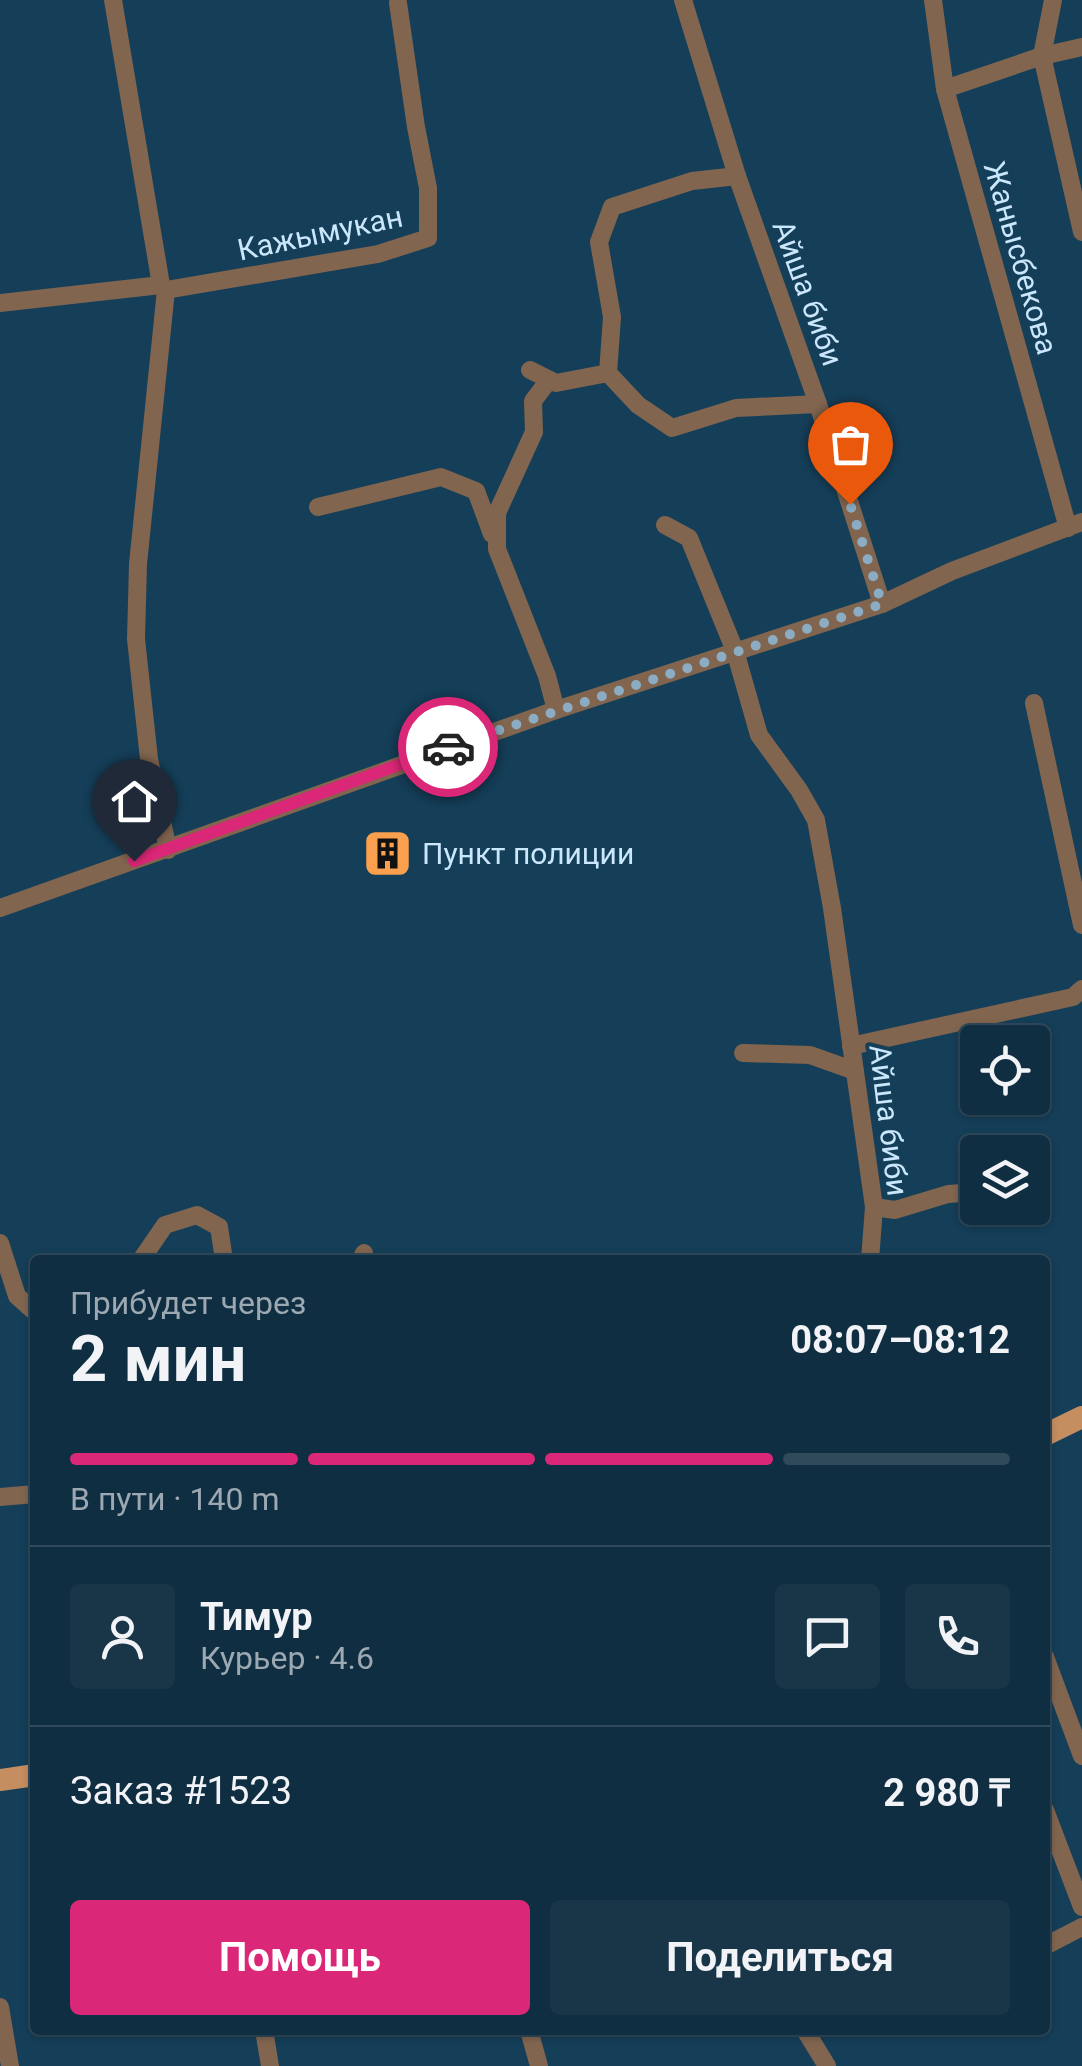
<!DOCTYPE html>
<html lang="ru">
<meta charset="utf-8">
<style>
body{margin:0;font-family:Roboto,sans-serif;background:#193649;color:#f1f3f6;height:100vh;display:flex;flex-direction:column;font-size:38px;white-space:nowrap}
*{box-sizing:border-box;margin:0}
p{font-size:32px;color:#9ca8b2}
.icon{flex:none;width:55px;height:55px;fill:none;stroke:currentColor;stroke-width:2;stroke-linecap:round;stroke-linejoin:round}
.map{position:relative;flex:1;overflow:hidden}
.drawer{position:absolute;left:30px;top:1255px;width:1020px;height:780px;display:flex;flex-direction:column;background:#102e42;border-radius:10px;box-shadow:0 2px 8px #0004,0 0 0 2px #304a5b}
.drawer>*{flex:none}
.buttons{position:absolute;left:960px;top:1025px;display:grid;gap:20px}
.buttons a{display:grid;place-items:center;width:90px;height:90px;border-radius:10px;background:#102e42;box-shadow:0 2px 8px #0004,0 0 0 2px #304a5b;font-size:50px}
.pin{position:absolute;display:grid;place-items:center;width:85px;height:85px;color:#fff;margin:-102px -42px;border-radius:50% 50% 50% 0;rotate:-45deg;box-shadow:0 0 10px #0007}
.pin .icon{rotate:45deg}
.courier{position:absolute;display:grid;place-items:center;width:100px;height:100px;margin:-50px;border:8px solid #db2777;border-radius:50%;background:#fff;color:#222;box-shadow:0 2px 12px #0007}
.summary em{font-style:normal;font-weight:700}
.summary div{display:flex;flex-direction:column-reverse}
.summary{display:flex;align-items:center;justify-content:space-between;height:170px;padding:0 40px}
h1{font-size:65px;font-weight:700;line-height:75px}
.bar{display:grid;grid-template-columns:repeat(4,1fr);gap:15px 10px;align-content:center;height:120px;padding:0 40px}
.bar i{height:12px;border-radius:8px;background:#304a5b}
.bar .on{background:#db2777}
.bar p{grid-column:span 4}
.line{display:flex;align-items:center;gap:25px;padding:0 40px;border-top:2px solid #304a5b}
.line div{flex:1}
.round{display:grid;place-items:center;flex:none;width:105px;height:105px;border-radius:10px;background:#193649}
.cta{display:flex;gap:20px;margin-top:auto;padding:20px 40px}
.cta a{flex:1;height:115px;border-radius:10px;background:#db2777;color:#fff;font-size:40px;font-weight:700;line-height:115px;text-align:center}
.cta a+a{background:#193649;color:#f1f3f6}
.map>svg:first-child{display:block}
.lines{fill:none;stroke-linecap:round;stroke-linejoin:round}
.minor{stroke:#81654f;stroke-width:18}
.major{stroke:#c58e60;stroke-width:22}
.done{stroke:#8bacc3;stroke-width:10;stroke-dasharray:0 18}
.route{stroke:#db2777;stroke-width:12}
.labels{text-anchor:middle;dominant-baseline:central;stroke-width:8;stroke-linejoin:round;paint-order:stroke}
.street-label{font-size:30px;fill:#cae7fc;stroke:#153e58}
.poi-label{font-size:30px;fill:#cae7fc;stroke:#153e58;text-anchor:start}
</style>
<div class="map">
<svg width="1082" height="2066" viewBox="0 0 1082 2066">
<rect width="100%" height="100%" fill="#153e58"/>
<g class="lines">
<g class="minor">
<polyline points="113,0 161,285 166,290 138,564 136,639 149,759 168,850"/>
<polyline points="683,0 737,176 818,404 882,604"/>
<polyline points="933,0 945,89 1068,528"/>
<polyline points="1053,0 1042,56 1082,232"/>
<polyline points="945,89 1042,56 1082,47"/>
<polyline points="166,290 378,254 428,238 428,188 416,127 398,3"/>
<polyline points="0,303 161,285"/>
<polyline points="530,370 556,383 608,373 612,317 599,242 612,207 692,181 737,176"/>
<polyline points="608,373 638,405 672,428 736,408 818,404"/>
<polyline points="549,380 533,401 534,432 497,513 497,549 547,676 556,710"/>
<polyline points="318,507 441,477 476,491 492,534"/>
<polyline points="665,525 689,538 735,651 759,735 799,790 816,820 832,908 874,1207 870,1260"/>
<polyline points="1034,703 1082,925"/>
<polyline points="0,908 556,710 882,604 952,571 1082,522"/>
<polyline points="851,1046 1073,997 1082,989"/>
<polyline points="743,1053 810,1055 855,1071"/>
<polyline points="1032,1181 1039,1177"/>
<polyline points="874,1207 895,1210 948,1194 978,1192"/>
<polyline points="0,1243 17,1296 35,1312"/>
<polyline points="141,1260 165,1225 197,1215 219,1227 224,1260"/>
<polyline points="361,1260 364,1253"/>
<polyline points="0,1497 35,1494"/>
<polyline points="1045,1657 1082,1756"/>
<polyline points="1045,1810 1082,1907"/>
<polyline points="1045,1946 1082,1927"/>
<polyline points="0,2007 10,2066"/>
<polyline points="264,2030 270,2066"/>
<polyline points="529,2030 539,2066"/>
<polyline points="805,2030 827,2066"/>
</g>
<g class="major">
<polyline points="1045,1435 1082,1417"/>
<polyline points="0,1780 35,1775"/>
</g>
</g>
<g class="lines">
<polyline class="done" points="448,747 882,604 850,504"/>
<polyline class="route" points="134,861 448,747"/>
</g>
<defs>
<symbol id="building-square" viewBox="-11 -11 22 22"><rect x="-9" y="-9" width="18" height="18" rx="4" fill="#f99f4d" stroke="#153e58"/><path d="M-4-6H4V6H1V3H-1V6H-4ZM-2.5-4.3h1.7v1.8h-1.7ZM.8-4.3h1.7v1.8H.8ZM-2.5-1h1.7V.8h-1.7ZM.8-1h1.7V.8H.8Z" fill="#111"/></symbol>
</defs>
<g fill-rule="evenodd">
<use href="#building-square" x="360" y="826" width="55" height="55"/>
</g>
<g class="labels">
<g class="street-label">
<text transform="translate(320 233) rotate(-12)">Кажымукан</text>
<text transform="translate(1021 258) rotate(74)">Жанысбекова</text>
<text transform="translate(808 293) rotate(70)">Айша биби</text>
<text transform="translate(889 1120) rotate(83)">Айша биби</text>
</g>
<g class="poi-label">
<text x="422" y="853">Пункт полиции</text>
</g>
</g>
</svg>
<div class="buttons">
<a><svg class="icon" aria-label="locate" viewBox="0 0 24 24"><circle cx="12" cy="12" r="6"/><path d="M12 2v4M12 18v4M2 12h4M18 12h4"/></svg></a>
<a><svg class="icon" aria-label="layers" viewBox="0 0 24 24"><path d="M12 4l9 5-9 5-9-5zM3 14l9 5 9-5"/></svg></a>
</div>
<div class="pin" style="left:850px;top:504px;background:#ea580c"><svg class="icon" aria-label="bag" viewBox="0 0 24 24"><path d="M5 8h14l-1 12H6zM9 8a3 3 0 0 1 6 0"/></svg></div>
<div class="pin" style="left:134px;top:861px;background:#1f2937"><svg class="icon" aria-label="home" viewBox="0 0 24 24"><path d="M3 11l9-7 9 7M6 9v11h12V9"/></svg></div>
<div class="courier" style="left:448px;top:747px"><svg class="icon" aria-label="car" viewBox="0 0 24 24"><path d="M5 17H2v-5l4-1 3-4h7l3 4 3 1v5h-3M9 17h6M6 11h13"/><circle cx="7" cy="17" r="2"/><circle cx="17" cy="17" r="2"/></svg></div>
<section class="drawer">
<div class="summary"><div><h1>2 мин</h1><p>Прибудет через</p></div><em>08:07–08:12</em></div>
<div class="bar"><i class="on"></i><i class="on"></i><i class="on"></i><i></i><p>В пути · 140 m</p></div>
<div class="line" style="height:180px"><a class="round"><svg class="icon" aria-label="person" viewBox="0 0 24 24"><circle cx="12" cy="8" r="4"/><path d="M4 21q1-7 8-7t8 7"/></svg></a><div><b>Тимур</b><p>Курьер · 4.6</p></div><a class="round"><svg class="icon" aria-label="chat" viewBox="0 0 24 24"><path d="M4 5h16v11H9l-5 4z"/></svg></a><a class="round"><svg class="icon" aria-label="phone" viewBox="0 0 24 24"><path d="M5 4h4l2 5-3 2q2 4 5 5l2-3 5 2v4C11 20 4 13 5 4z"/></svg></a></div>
<div class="line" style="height:130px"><div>Заказ #1523</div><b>2 980 ₸</b></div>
<div class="cta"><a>Помощь</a><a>Поделиться</a></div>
</section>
</div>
